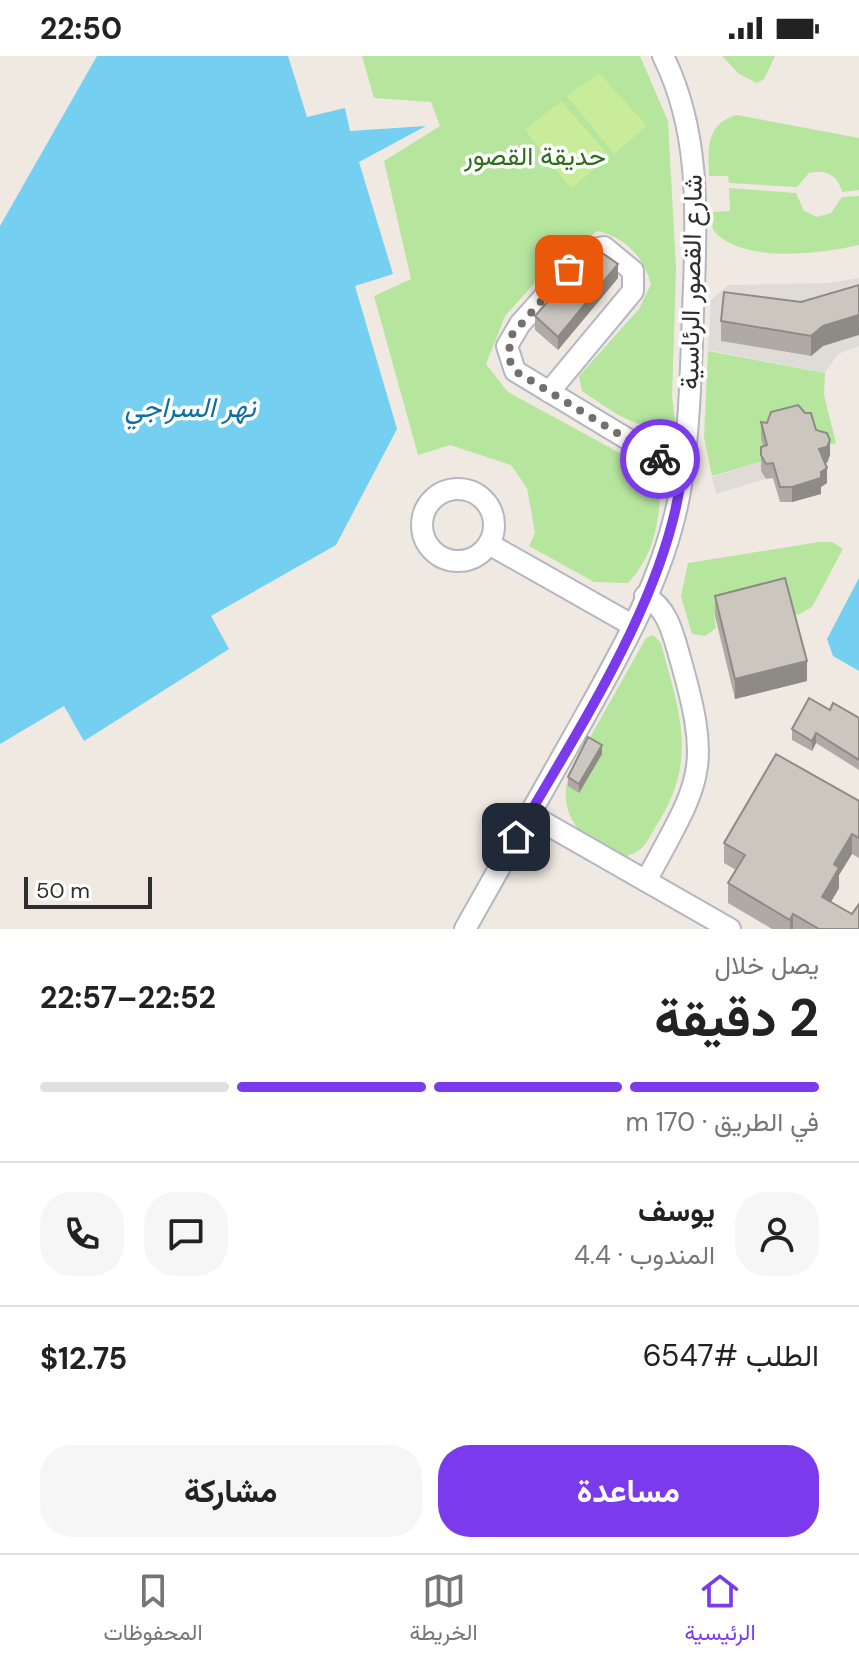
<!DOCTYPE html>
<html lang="ar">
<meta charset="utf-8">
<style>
body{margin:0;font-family:"DM Sans",Vazirmatn,sans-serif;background:#f6f6f6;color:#222;direction:rtl;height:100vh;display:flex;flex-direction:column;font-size:30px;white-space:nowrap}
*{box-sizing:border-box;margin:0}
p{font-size:26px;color:#767676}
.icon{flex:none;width:44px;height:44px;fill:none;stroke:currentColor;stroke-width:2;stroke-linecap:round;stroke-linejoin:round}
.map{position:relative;height:873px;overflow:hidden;direction:ltr}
.drawer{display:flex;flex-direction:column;background:#fff;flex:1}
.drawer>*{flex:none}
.scale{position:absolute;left:24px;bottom:20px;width:128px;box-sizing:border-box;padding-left:8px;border:4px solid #2e2e2e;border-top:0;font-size:22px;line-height:28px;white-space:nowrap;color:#2e2e2e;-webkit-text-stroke:6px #fff;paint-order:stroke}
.pin{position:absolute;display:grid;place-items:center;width:68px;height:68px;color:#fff;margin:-34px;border-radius:16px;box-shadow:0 4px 12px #0006}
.courier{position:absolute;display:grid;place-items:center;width:80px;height:80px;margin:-40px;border:6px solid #7c3aed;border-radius:50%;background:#fff;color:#222;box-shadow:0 2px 10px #0007}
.headline em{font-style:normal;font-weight:700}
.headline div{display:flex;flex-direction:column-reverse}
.headline{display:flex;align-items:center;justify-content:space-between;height:136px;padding:0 40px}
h1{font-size:52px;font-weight:700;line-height:60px}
.bar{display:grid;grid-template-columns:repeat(4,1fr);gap:12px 8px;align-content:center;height:96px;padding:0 40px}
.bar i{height:10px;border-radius:6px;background:#e0e0e0}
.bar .on{background:#7c3aed}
.bar p{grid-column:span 4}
.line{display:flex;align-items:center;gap:20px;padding:0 40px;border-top:2px solid #e0e0e0}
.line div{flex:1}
.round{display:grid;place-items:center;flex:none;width:84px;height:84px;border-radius:32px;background:#f6f6f6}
.cta{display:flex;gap:16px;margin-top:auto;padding:16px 40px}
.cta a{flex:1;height:92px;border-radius:32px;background:#7c3aed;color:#fff;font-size:32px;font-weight:700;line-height:92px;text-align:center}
.cta a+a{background:#f6f6f6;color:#222}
.status{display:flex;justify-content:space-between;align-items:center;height:56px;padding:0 40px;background:#fff;direction:ltr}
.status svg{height:22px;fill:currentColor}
.menu{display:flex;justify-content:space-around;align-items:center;height:112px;border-top:2px solid #e0e0e0;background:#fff;font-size:22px;color:#767676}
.menu a{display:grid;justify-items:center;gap:4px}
.menu .on{color:#7c3aed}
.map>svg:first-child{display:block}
.green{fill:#b6e59e}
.pitch{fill:#c9ec9a}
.plaza{fill:#dfdcd8}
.water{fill:#75cff0}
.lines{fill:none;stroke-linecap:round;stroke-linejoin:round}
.minor-casing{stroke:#b4b7c1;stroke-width:24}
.minor{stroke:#fff;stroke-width:20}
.wall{fill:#afaba4}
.shaded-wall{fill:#8e8b86}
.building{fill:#cbc7bf;stroke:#8e8b86;stroke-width:2}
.done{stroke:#726f6d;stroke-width:8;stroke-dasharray:0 14.4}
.route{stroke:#7c3aed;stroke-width:10}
.labels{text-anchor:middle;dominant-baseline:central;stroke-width:7;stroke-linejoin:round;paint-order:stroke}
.park-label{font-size:26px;fill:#2c6e1b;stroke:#fff}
.street-label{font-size:26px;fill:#2e2e2e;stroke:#fff}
.water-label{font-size:28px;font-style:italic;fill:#0d6fa3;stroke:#fff}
</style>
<div class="status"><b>22:50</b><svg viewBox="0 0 49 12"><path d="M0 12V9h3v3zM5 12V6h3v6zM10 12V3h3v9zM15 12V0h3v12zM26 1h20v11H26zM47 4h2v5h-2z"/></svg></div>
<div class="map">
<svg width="859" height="873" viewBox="0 0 859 873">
<rect width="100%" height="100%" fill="#efe9e1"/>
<g class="green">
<path d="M362,0H640L668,65L676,212L672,341L676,371C635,375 615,357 582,335L579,320L639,253L651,228C643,200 626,182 597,175L549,211L505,260L486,308L508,336L651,414L661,427C659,465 655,499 628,527L594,526L529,490L535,477L527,432L511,409L450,389L418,399L374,240L411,223L384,105L440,70L431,46L374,42Z"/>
<polygon points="722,0 775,0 764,23 757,27 739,18"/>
<path d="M737,59L859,82V134L842,136C838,119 826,113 809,117L797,131L729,127L728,120H709C708,93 706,67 737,59Z"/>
<path d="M729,132L796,137L804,155L817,161L831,157L842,141L859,140V189C819,198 741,208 713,174L711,156L730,155Z"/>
<polygon points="708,295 825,317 824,339 836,387 819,391 762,385 767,404 712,420 704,381"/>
<polygon points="819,486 832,486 843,493 812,551 798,559 790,556 786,541 714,559 716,572 705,580 692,578 681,540 688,507"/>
<path d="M653,579L661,587C680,660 699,704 655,772C647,786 641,798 625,800C585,791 554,758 570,717L646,582Z"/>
</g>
<g class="pitch">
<polygon points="599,17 647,70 614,98 567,40"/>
<polygon points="561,45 609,100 571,133 525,74"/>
</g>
<g class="plaza">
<polygon points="859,222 859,249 721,285 811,300 823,290 859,279 859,290 838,298 825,317 708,294 711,244 728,229 829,227"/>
<polygon points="761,406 766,423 716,438 712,421"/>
</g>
<g class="water">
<polygon points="97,0 288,0 307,61 345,52 350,75 426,70 359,106 393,218 355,230 397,373 336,489 211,560 229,593 84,685 64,650 0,688 0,170"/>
<polygon points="859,522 859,615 833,600 827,583"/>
</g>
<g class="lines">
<defs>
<g id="minor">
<polyline points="549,336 633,235 633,215 604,191 586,194 520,268 507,290 515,315 682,416"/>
<circle cx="458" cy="469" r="36"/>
<polyline points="489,488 632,569"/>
<path d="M645,540C668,552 673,578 680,602C713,717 700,724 646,825"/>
<polyline points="529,758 730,873"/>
<path d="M465,873C501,808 538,743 575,678C617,603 665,522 680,435C691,368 691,299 694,231C697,152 699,72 663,0"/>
</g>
</defs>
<use href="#minor" class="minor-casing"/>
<use href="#minor" class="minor"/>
</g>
<g class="wall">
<polygon points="618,222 558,294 535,274 535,260"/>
<polygon points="721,265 838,285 823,290 811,300 721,285"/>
<polygon points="761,366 816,374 830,399 827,407 825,407 827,427 821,431 821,438 792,446 780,446 773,422 766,423 761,415 761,391 763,390 761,382"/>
<polygon points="715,540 807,625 735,643 715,560"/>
<polygon points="830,654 859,662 859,714 816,687 812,695 792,684 792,673"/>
<polygon points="602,698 579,737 568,730 568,721"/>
<polygon points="859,745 859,802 852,798 839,819 839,832 831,846 859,873 772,873 728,847 728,827 736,814 724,807 724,787"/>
</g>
<g class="shaded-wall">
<polygon points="618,208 618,222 558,294 558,281"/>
<polygon points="859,259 859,279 823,290 811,300 811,280 823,270"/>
<polygon points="830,384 830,399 827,407 819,408 819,393"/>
<polygon points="827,412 827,427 821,431 821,438 792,446 792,431"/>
<polygon points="807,605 807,625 735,643 735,623"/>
<polygon points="816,677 816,687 812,695 812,685"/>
<polygon points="602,689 602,698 579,737 579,728"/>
<polygon points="852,778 852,798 839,819 839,832 822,861 822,841 834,808"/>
<polygon points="793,858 793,873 790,873 790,864"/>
</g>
<g class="building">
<polygon points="595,192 618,208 558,281 535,260"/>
<polygon points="859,229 859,259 823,270 811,280 721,265 724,236 801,246"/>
<polygon points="798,349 805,357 811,357 816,374 827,377 830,384 827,391 819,393 827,412 821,416 821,422 792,431 780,431 773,407 766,408 761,399 761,391 767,389 761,366 767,367 771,356"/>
<polygon points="785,522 807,605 735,623 715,540"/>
<polygon points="809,642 830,654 833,647 859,662 859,704 816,677 812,685 792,673"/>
<polygon points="588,681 602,689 579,728 568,721"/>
<polygon points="776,698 859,745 859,782 852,778 834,808 839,812 822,841 852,858 859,848 859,873 819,873 793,858 790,864 728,827 745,799 724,787"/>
</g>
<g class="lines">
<polyline class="done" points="569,213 510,281 509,303 515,315 660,403"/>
<path class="route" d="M516,781C577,675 668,539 682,416L660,403"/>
</g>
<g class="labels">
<g class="park-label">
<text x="535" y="100">حديقة القصور</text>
</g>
<g class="street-label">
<text transform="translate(691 226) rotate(-89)">شارع القصور الرئاسية</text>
</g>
<g class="water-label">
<text x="190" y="351">نهر السراجي</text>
</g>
</g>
</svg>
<div class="scale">50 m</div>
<div class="pin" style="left:569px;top:213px;background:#ea580c"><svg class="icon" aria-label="bag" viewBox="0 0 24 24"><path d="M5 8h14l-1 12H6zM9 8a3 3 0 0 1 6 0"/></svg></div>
<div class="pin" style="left:516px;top:781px;background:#1f2937"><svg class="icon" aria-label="home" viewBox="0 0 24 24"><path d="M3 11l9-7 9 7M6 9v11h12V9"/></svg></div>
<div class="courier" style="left:660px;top:403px"><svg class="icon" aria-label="bike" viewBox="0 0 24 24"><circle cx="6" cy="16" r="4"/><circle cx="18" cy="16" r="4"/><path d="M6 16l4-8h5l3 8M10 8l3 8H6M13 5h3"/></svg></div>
</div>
<section class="drawer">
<div class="headline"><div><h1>2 دقيقة</h1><p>يصل خلال</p></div><em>22:52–22:57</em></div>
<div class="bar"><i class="on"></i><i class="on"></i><i class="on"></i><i></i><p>في الطريق · 170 m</p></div>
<div class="line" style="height:144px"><a class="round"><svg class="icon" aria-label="person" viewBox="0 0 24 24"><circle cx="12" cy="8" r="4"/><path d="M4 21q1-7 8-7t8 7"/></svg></a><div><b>يوسف</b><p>المندوب · 4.4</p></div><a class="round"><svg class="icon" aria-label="chat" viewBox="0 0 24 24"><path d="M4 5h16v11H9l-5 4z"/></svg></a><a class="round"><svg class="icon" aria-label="phone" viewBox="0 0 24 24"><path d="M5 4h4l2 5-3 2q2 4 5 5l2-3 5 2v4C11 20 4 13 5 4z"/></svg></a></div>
<div class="line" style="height:104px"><div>الطلب #6547</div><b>$12.75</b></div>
<div class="cta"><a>مساعدة</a><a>مشاركة</a></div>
</section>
<nav class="menu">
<a class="on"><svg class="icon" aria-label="home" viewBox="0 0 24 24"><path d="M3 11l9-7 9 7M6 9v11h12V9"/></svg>الرئيسية</a>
<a><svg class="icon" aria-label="map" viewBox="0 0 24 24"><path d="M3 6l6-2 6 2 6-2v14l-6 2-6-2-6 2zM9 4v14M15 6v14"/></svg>الخريطة</a>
<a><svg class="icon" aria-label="saved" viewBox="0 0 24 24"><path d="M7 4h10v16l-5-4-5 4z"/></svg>المحفوظات</a>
</nav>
